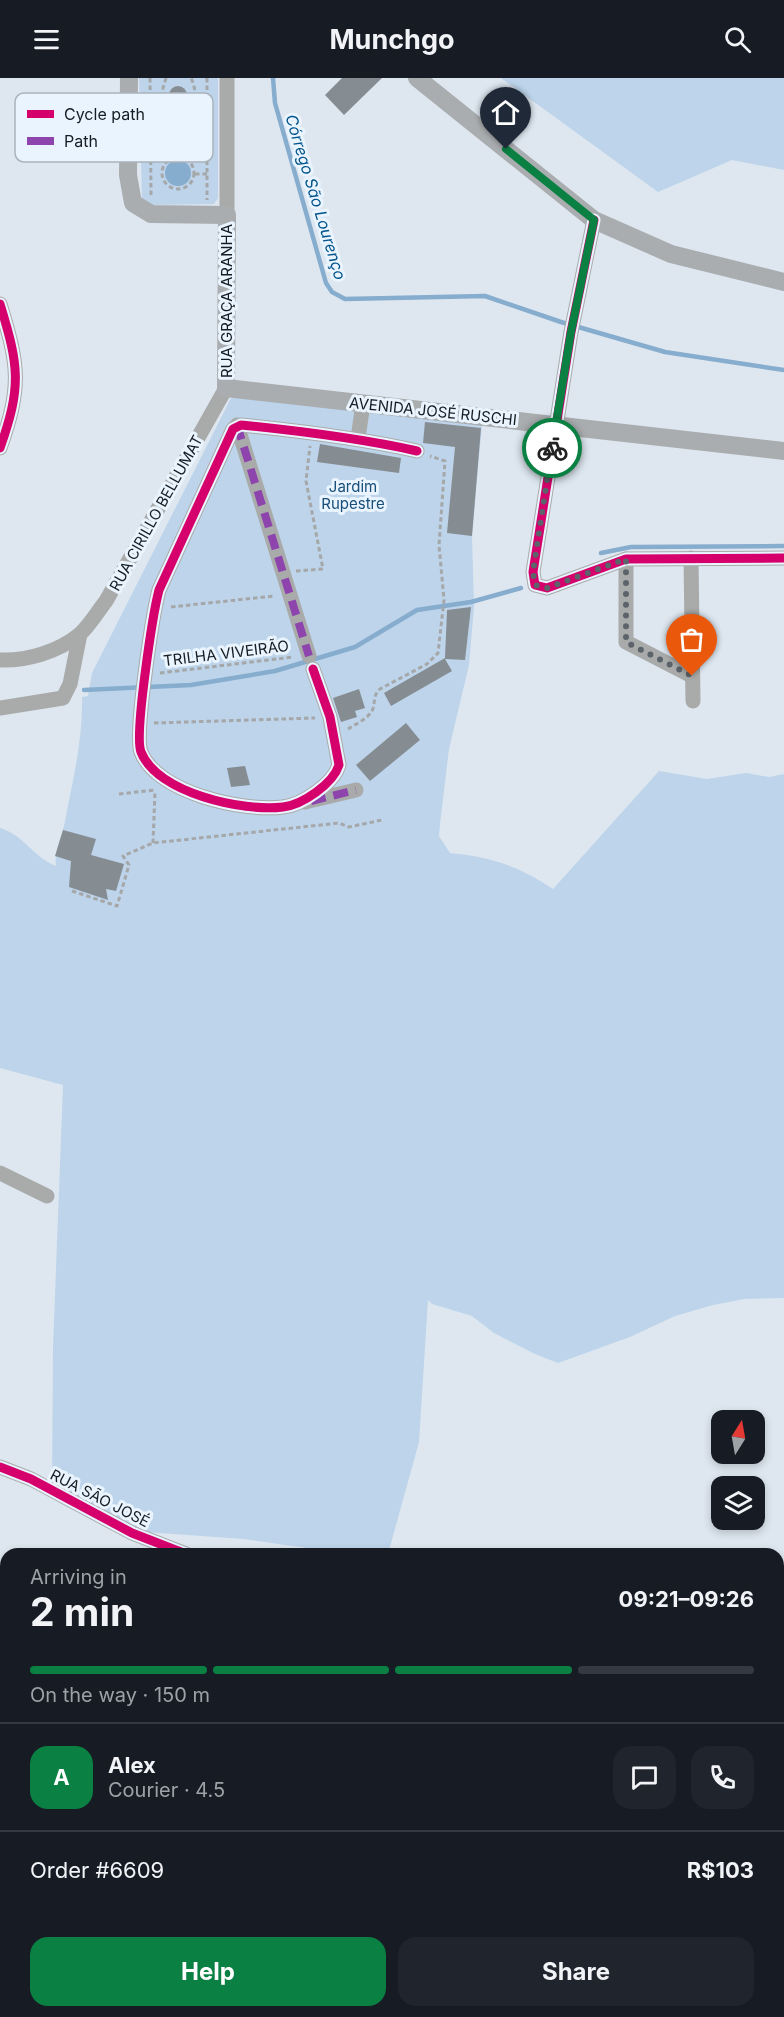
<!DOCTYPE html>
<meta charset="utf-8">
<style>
body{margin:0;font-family:Inter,sans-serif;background:#20242c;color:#f1f3f6;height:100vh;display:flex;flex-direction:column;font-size:22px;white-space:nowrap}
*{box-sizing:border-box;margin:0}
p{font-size:20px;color:#9ea1a6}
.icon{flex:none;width:33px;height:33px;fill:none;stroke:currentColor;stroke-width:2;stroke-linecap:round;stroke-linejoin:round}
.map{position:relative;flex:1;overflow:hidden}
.sheet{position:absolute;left:0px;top:1470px;width:784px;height:470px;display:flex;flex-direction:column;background:#171b24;border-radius:18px 18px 0 0;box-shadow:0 3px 9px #0003}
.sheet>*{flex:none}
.needle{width:39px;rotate:11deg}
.controls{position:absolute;left:711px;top:1332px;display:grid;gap:12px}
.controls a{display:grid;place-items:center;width:54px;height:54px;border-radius:12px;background:#171b24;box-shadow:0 3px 9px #0003;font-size:30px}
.pin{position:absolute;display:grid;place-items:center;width:51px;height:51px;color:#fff;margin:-62px -26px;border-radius:50% 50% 50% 0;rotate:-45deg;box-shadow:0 0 6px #0007}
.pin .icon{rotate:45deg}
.courier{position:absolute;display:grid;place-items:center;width:60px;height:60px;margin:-30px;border:4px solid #0b8043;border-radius:50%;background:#fff;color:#222;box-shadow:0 2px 8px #0007}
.headline em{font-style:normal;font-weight:700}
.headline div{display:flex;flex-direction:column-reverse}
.headline{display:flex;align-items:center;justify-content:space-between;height:102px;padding:0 30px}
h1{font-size:39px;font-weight:700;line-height:45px}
.bar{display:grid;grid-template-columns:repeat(4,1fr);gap:9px 6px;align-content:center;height:72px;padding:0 30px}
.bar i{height:8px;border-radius:4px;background:#363941}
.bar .selected{background:#0b8043}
.bar p{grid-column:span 4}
.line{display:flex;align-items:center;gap:15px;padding:0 30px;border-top:2px solid #363941}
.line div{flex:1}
.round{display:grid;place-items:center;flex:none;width:63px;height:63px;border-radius:18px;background:#20242c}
.button{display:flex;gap:12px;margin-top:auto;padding:12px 30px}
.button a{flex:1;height:69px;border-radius:18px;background:#0b8043;color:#fff;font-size:24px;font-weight:700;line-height:69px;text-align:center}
.button a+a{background:#20242c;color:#f1f3f6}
header{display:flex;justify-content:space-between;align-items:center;height:78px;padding:0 30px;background:#171b24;font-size:27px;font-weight:700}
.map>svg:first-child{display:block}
.green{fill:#bdd4ea}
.water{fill:#86acce}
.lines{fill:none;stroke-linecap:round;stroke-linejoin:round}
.stream{stroke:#86acce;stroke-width:4.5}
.building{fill:#858c92}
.path{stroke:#a5a7a9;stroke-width:3;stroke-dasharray:4.5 3;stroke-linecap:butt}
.minor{stroke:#a9abaa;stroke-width:15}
.major{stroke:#aaadaf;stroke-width:18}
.quiet{stroke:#8e44ad;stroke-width:8;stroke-dasharray:15 8;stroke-linecap:butt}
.cycleway-casing{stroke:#e9f4fe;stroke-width:13}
.cycleway{stroke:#d6006c;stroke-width:9}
.done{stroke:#5c636a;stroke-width:6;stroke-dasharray:0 10.8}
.route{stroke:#0b8043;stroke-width:8}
.labels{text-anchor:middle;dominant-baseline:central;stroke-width:6;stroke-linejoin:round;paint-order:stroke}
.street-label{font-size:15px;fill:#161c22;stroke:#e9f4fe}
.park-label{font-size:15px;fill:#174e7a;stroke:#e9f4fe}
.water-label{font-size:16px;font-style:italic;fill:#00538b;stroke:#e9f4fe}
.key{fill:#e9f4fe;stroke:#aab3bc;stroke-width:1.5}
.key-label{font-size:16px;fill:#161c22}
</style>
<header><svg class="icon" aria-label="menu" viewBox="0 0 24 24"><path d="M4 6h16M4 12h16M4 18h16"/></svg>Munchgo<svg class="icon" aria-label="search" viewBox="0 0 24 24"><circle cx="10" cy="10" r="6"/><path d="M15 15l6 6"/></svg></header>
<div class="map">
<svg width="784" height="1939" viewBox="0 0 784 1939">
<rect width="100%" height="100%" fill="#dee7f0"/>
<g class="green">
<polygon points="139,0 218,0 218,120 214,126 148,127 142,122"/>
<polygon points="501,0 784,0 784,92 732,82 658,114"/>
<path d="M232,318L482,346L472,458L474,529L469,587L449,671L440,746L439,758L450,775C492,779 518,788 553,811L659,693L707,701L746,695L769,699L784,696V1220L744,1221L713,1227L675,1238L630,1259L558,1285L535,1276L494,1255L472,1238L432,1226L428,1222L419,1364L388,1476H349L243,1461L146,1454L52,1414L53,1270L63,1007L0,990V750C24,757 34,780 56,788C54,772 62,759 65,743C73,702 83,661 82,619L88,618L92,595Z"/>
<polygon points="784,1698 784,1939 303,1939 311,1934 778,1934 778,1699"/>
<polygon points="0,1772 6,1772 6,1934 250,1934 260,1939 0,1939"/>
</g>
<circle class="water" cx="178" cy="95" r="13"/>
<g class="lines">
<g class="stream">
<polyline points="273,0 275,25 326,205 332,214 345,221 485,218 561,244 665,274 784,292"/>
<polyline points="601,475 631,469 784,468"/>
<polyline points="84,612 191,607 275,593 355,569 417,532 471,524 521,510"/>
<polyline points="260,1936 260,1939"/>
</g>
</g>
<g class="building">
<polygon points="342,0 382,0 344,37 325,17"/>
<circle cx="178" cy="17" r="9"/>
<polygon points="425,344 481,350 472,458 447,455 455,369 423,365"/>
<polygon points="320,366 401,380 399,395 317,384"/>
<polygon points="471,529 465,582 445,581 452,593 391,628 384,615 445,580 447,532"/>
<polygon points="359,611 365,630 355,633 357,639 341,644 333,620"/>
<polygon points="406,645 420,662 370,703 356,687"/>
<polygon points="245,688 250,707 231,709 227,690"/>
<polygon points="63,752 96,761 91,777 124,786 116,813 106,811 108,822 69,809 71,783 55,778"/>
</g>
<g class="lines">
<g class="path">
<polyline points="150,0 151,117"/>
<path d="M166,0L163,10L165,31L177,39C197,38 198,14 191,0"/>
<polyline points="207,0 207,122"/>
<polyline points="195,17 207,17"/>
<polyline points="150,18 163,18"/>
<polyline points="150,59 207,57"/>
<polyline points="179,78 179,39"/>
<circle cx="178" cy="95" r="16"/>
<polyline points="195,96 207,96"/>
<polyline points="296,493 323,491 306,403 310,368"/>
<polyline points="171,529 274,518"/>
<polyline points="160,595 293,579"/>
<polyline points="154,645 315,640"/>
<path d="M348,651C356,646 367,641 372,633C376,625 372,618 380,611L427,586L438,575L444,522L439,467L445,383L430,378"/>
<polyline points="119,716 155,712"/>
<polyline points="153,765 155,713"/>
<polyline points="72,813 117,828 129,787 123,778 153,765 339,745 349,749 382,742"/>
</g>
<g class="minor">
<polyline points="227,0 227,137"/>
<polyline points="594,142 571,254 533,494 535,507 547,510 626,481 784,480"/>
<path d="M0,226C19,288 22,308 0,370"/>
<polyline points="237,347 309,578"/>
<polyline points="358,360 363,326"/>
<polyline points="691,480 693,623"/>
<polyline points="626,481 626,564 692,598"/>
<path d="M0,582C27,583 58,574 80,556C90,547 98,533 106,523L226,310"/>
<path d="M313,591L330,639L339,687C333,706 302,727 283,729C243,734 157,715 141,674C134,657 153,535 159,512L233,351L241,347C301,353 359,360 417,373"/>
<polyline points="0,630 63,620 70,606 80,556"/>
<polyline points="305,724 356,712"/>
<polyline points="0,1095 47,1118"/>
<polyline points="0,1389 31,1401 132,1455 186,1476"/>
<polyline points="0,1601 6,1606"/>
<polyline points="778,1610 784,1608"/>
<polyline points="778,1644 784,1644"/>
<polyline points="276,1934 290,1934"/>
<polyline points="495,1934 498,1939"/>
</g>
<g class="major">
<polyline points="129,0 128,97 133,125 151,136 227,137 226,310 784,373"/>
<polyline points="417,0 594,142 671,176 784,204"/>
</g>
<g class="quiet">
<polyline points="237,347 309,578"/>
<polyline points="311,723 356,712"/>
</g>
<defs>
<g id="cycleway">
<polyline points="594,142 571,254 533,494 535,507 547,510 626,481 784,480"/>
<path d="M0,226C19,288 22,308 0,370"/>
<path d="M313,591L330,639L339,687C333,706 302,727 283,729C243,734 157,715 141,674C134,657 153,535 159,512L233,351L241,347C301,353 359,360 417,373"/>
<polyline points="0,1389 31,1401 132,1455 186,1476"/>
</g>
</defs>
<use href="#cycleway" class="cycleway-casing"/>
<use href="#cycleway" class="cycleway"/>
</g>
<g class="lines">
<polyline class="done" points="552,370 533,494 535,507 547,510 626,481 626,564 692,598"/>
<polyline class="route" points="506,71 594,142 571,254 552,370"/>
</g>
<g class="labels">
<g class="street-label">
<text transform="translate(226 223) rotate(-90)">RUA GRAÇA ARANHA</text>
<text transform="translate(433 333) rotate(6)">AVENIDA JOSÉ RUSCHI</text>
<text transform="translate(156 435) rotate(-61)">RUA CIRILLO BELLUMAT</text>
<text transform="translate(226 575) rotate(-7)">TRILHA VIVEIRÃO</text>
<text transform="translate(100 1420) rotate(27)">RUA SÃO JOSÉ</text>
</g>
<g class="park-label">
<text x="353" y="408">Jardim<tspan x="353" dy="17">Rupestre</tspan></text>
</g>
<g class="water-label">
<text transform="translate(316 119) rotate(73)">Córrego São Lourenço</text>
</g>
</g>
<rect x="15" y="15" width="198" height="69" rx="9" class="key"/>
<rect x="27" y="32" width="27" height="8" fill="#d6006c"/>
<rect x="27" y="59" width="27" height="8" fill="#8e44ad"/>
<g class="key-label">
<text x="64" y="42">Cycle path</text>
<text x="64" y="69">Path</text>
</g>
</svg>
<div class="controls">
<a><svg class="needle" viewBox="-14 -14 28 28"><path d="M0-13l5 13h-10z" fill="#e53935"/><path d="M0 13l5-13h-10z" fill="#9ea1a6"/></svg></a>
<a><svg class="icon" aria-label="layers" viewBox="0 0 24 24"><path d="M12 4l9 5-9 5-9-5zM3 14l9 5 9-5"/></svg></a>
</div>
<div class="pin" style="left:692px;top:598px;background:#ea580c"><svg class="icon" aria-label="bag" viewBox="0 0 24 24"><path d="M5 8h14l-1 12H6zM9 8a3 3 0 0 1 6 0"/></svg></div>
<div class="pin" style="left:506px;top:71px;background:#1f2937"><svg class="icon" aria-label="home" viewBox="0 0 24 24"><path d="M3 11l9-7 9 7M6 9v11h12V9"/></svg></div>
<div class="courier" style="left:552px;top:370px"><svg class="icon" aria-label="bike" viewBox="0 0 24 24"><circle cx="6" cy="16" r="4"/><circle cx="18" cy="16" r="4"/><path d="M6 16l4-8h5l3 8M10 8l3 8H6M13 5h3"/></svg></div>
<section class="sheet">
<div class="headline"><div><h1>2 min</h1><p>Arriving in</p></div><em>09:21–09:26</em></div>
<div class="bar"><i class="selected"></i><i class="selected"></i><i class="selected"></i><i></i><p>On the way · 150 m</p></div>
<div class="line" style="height:108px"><b class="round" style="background:#0b8043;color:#fff">A</b><div><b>Alex</b><p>Courier · 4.5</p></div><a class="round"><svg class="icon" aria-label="chat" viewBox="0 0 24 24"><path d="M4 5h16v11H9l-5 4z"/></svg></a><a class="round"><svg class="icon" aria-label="phone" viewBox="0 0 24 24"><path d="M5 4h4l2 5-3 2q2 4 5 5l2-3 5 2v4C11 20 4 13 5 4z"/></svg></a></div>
<div class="line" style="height:78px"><div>Order #6609</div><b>R$103</b></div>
<div class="button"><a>Help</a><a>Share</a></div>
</section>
</div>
